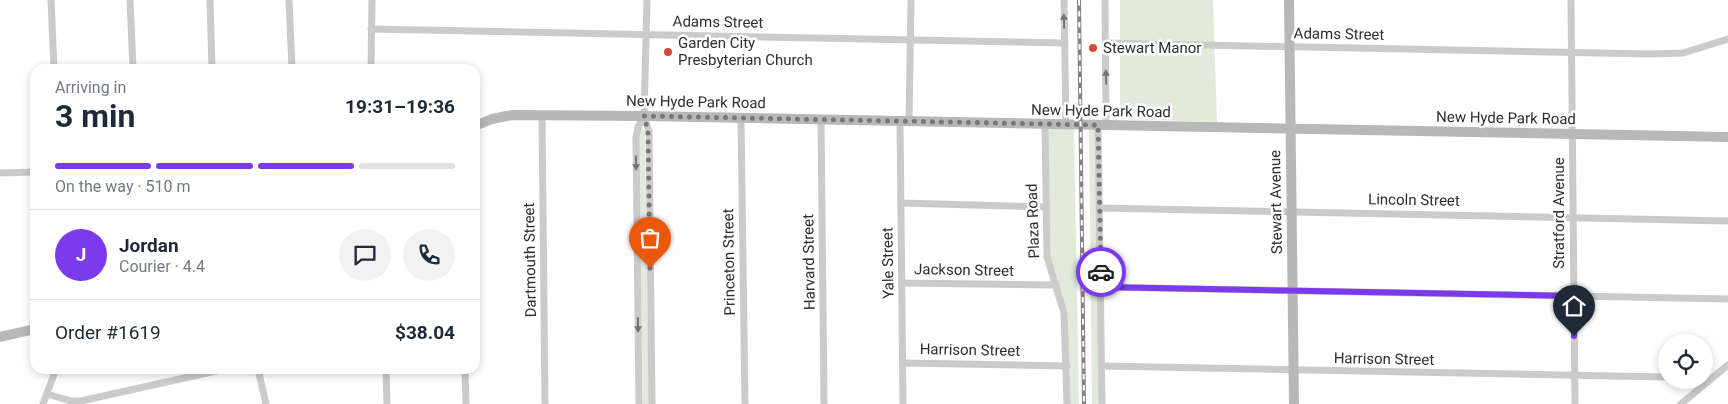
<!DOCTYPE html>
<meta charset="utf-8">
<style>
body{margin:0;font-family:Roboto,sans-serif;background:#f2f2f3;color:#1f2937;height:100vh;display:flex;flex-direction:column;font-size:19px;white-space:nowrap}
*{box-sizing:border-box;margin:0}
p{font-size:16px;color:#747a83}
.icon{flex:none;width:28px;height:28px;fill:none;stroke:currentColor;stroke-width:2;stroke-linecap:round;stroke-linejoin:round}
.map{position:relative;flex:1;overflow:hidden}
.drawer{position:absolute;left:30px;top:64px;width:450px;height:310px;display:flex;flex-direction:column;background:#fff;border-radius:15px;box-shadow:0 2px 8px #0003}
.drawer>*{flex:none}
.buttons{position:absolute;left:1658px;top:334px;display:grid;gap:10px}
.buttons a{display:grid;place-items:center;width:55px;height:55px;border-radius:50%;background:#fff;box-shadow:0 2px 8px #0003;font-size:25px}
.pin{position:absolute;display:grid;place-items:center;width:42px;height:42px;color:#fff;margin:-51px -21px;border-radius:50% 50% 50% 0;rotate:-45deg;box-shadow:0 0 5px #0007}
.pin .icon{rotate:45deg}
.courier{position:absolute;display:grid;place-items:center;width:50px;height:50px;margin:-25px;border:4px solid #7c3aed;border-radius:50%;background:#fff;color:#222;box-shadow:0 1px 6px #0007}
.overview em{font-style:normal;font-weight:700}
.overview div{display:flex;flex-direction:column-reverse}
.overview{display:flex;align-items:center;justify-content:space-between;height:85px;padding:0 25px}
h1{font-size:32px;font-weight:700;line-height:38px}
.bar{display:grid;grid-template-columns:repeat(4,1fr);gap:8px 5px;align-content:center;height:60px;padding:0 25px}
.bar i{height:6px;border-radius:4px;background:#e0e1e3}
.bar .active{background:#7c3aed}
.bar p{grid-column:span 4}
.line{display:flex;align-items:center;gap:12px;padding:0 25px;border-top:1px solid #e0e1e3}
.line div{flex:1}
.round{display:grid;place-items:center;flex:none;width:52px;height:52px;border-radius:26px;background:#f2f2f3}
.map>svg:first-child{display:block}
.green{fill:#e2eadc}
.lines{fill:none;stroke-linecap:round;stroke-linejoin:round}
.street{stroke:#cbcbcb;stroke-width:7}
.secondary{stroke:#b8b8b8;stroke-width:10}
.rail-casing{stroke:#838383;stroke-width:4}
.rail{stroke:#fff;stroke-width:2;stroke-dasharray:5.5;stroke-linecap:butt}
.oneway{fill:#757575}
.done{stroke:#777;stroke-width:5;stroke-dasharray:0 9}
.route{stroke:#7c3aed;stroke-width:6}
.poi-dot{fill:#d9473b;stroke:#fff;stroke-width:2}
.labels{text-anchor:middle;dominant-baseline:central;stroke-width:5;stroke-linejoin:round;paint-order:stroke}
.street-label{font-size:15px;fill:#2e2e2e;stroke:#fff}
.poi-label{font-size:15px;fill:#2e2e2e;stroke:#fff;text-anchor:start}
</style>
<div class="map">
<svg width="1728" height="404" viewBox="0 0 1728 404">
<rect width="100%" height="100%" fill="#fff"/>
<g class="green">
<polygon points="1120,0 1213,0 1217,122 1120,119"/>
<polygon points="1044,126 1074,126 1079,404 1067,404 1065,314 1048,260"/>
<polygon points="642,127 645,131 649,404 643,404 639,130"/>
<polygon points="1089,127 1097,127 1101,404 1092,404"/>
</g>
<g class="lines">
<g class="street">
<polyline points="51,0 54,69"/>
<polyline points="130,0 133,69"/>
<polyline points="210,0 212,69"/>
<polyline points="289,0 292,69"/>
<polyline points="647,0 644,116 649,131 652,404"/>
<polyline points="1064,0 1066,125"/>
<polyline points="1105,0 1106,125"/>
<polyline points="1571,0 1575,404"/>
<polyline points="371,29 1064,43"/>
<polyline points="1105,43 1649,54 1683,53 1728,39"/>
<polyline points="371,69 372,0"/>
<polyline points="542,115 545,404"/>
<polyline points="741,119 745,404"/>
<polyline points="821,120 824,404"/>
<polyline points="900,122 903,404"/>
<polyline points="909,122 911,0"/>
<polyline points="1045,125 1047,257 1064,313 1067,404"/>
<polyline points="1098,125 1102,404"/>
<polyline points="0,173 35,172"/>
<polyline points="901,203 1046,207"/>
<polyline points="1100,208 1728,221"/>
<polyline points="902,283 1056,285"/>
<polyline points="1101,287 1728,299"/>
<polyline points="903,363 1067,366"/>
<polyline points="1102,366 1666,377"/>
<polyline points="258,369 266,404"/>
<polyline points="386,369 387,404"/>
<polyline points="465,369 466,404"/>
<polyline points="47,394 71,401 81,401 225,369"/>
<polyline points="43,404 56,369"/>
<polyline points="639,404 636,137 638,127 644,116"/>
<polyline points="1681,404 1728,365"/>
</g>
<g class="secondary">
<polyline points="1289,0 1294,404"/>
<polyline points="475,126 492,119 512,115 644,116 1728,137"/>
<polyline points="0,337 35,329"/>
</g>
<defs>
<polyline id="rail" points="1079,0 1084,404"/>
</defs>
<use href="#rail" class="rail-casing"/>
<use href="#rail" class="rail"/>
</g>
<defs><path id="oneway-solid" d="M-6-.8H1V-3.2L6.5 0L1 3.2V.8H-6Z" transform="scale(1.25)"/></defs>
<g class="oneway">
<use href="#oneway-solid" transform="translate(1064 21) rotate(-91)"/>
<use href="#oneway-solid" transform="translate(1106 77) rotate(-91)"/>
<use href="#oneway-solid" transform="translate(636 163) rotate(89)"/>
<use href="#oneway-solid" transform="translate(638 325) rotate(89)"/>
</g>
<g class="lines">
<polyline class="done" points="650,268 648,131 644,116 1098,125 1101,272"/>
<polyline class="route" points="1101,272 1101,287 1574,296 1574,336"/>
</g>
<g class="poi-dot">
<circle cx="1093" cy="48" r="5"/>
<circle cx="668" cy="52" r="5"/>
</g>
<g class="labels">
<g class="street-label">
<text transform="translate(718 22) rotate(1)">Adams Street</text>
<text transform="translate(1339 34) rotate(1)">Adams Street</text>
<text transform="translate(696 102) rotate(1)">New Hyde Park Road</text>
<text transform="translate(1101 111) rotate(1)">New Hyde Park Road</text>
<text transform="translate(1506 118) rotate(1)">New Hyde Park Road</text>
<text transform="translate(1414 200) rotate(1)">Lincoln Street</text>
<text transform="translate(1276 202) rotate(-91)">Stewart Avenue</text>
<text transform="translate(1559 213) rotate(-90)">Stratford Avenue</text>
<text transform="translate(1033 221) rotate(-92)">Plaza Road</text>
<text transform="translate(530 260) rotate(-91)">Dartmouth Street</text>
<text transform="translate(729 262) rotate(-91)">Princeton Street</text>
<text transform="translate(809 262) rotate(-91)">Harvard Street</text>
<text transform="translate(888 263) rotate(-91)">Yale Street</text>
<text transform="translate(964 270) rotate(1)">Jackson Street</text>
<text transform="translate(970 350) rotate(1)">Harrison Street</text>
<text transform="translate(1384 359) rotate(1)">Harrison Street</text>
</g>
<g class="poi-label">
<text x="678" y="43">Garden City<tspan x="678" dy="17">Presbyterian Church</tspan></text>
<text x="1103" y="48">Stewart Manor</text>
</g>
</g>
</svg>
<div class="buttons">
<a><svg class="icon" aria-label="locate" viewBox="0 0 24 24"><circle cx="12" cy="12" r="6"/><path d="M12 2v4M12 18v4M2 12h4M18 12h4"/></svg></a>
</div>
<div class="pin" style="left:650px;top:268px;background:#ea580c"><svg class="icon" aria-label="bag" viewBox="0 0 24 24"><path d="M5 8h14l-1 12H6zM9 8a3 3 0 0 1 6 0"/></svg></div>
<div class="pin" style="left:1574px;top:336px;background:#1f2937"><svg class="icon" aria-label="home" viewBox="0 0 24 24"><path d="M3 11l9-7 9 7M6 9v11h12V9"/></svg></div>
<div class="courier" style="left:1101px;top:272px"><svg class="icon" aria-label="car" viewBox="0 0 24 24"><path d="M5 17H2v-5l4-1 3-4h7l3 4 3 1v5h-3M9 17h6M6 11h13"/><circle cx="7" cy="17" r="2"/><circle cx="17" cy="17" r="2"/></svg></div>
<section class="drawer">
<div class="overview"><div><h1>3 min</h1><p>Arriving in</p></div><em>19:31–19:36</em></div>
<div class="bar"><i class="active"></i><i class="active"></i><i class="active"></i><i></i><p>On the way · 510 m</p></div>
<div class="line" style="height:90px"><b class="round" style="background:#7c3aed;color:#fff">J</b><div><b>Jordan</b><p>Courier · 4.4</p></div><a class="round"><svg class="icon" aria-label="chat" viewBox="0 0 24 24"><path d="M4 5h16v11H9l-5 4z"/></svg></a><a class="round"><svg class="icon" aria-label="phone" viewBox="0 0 24 24"><path d="M5 4h4l2 5-3 2q2 4 5 5l2-3 5 2v4C11 20 4 13 5 4z"/></svg></a></div>
<div class="line" style="height:65px"><div>Order #1619</div><b>$38.04</b></div>
</section>
</div>
